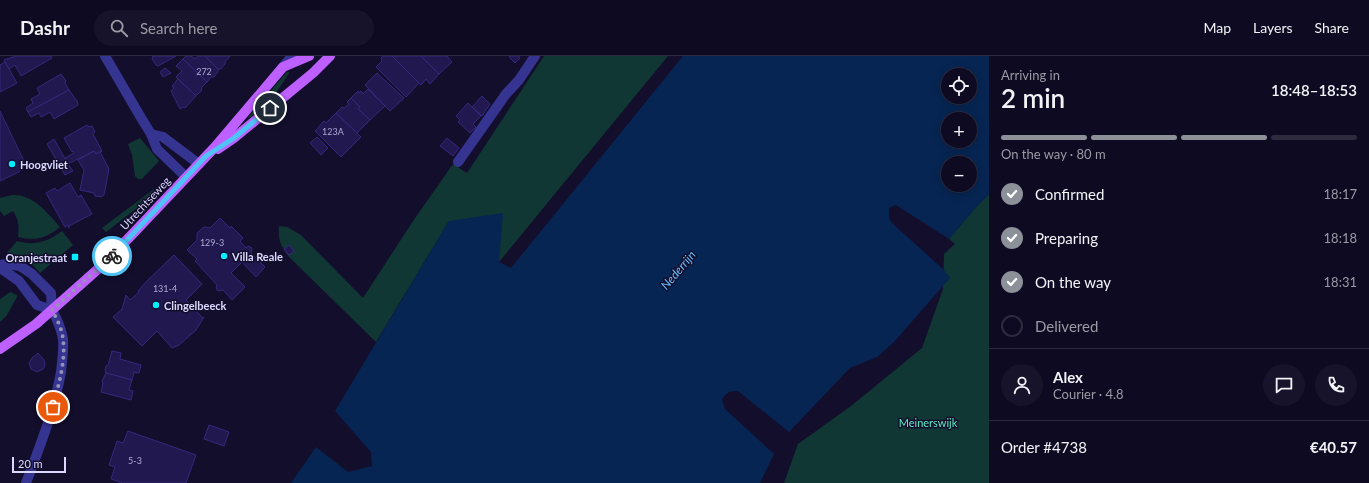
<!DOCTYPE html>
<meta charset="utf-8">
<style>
body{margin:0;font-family:Lato,sans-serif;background:#17132a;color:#f1f3f6;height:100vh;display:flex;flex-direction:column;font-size:15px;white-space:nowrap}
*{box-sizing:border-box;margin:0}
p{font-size:13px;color:#9b9aa5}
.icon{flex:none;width:22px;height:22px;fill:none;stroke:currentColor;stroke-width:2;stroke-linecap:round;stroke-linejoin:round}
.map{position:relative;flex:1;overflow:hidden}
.drawer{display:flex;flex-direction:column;background:#0e0a21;width:380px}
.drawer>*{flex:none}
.fabs{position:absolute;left:941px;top:12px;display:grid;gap:8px}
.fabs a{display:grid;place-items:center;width:36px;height:36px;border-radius:50%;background:#0e0a21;box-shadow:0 2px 10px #0003,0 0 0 1px #2e2b3f;font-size:20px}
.scale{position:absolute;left:12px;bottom:10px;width:54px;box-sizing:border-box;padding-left:4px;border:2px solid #dcd9ff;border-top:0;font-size:11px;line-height:14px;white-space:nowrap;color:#dcd9ff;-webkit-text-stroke:3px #120e2c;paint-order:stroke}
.pin{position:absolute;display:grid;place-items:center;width:34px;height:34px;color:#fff;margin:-17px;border:2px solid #fff;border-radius:50%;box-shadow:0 1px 4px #0007}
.courier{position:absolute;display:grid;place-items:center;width:40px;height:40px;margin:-20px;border:3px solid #4fc3f7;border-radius:50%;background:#fff;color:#222;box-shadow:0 1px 5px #0007}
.summary em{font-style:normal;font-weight:600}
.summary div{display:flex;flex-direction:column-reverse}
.summary{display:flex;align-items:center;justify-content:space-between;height:68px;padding:0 12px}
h1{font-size:26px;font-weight:600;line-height:30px}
.bar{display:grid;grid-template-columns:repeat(4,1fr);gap:6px 4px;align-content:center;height:48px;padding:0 12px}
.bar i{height:5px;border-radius:3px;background:#2e2b3f}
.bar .current{background:#8c9099}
.bar p{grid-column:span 4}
.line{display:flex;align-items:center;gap:10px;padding:0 12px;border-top:1px solid #2e2b3f}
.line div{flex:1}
.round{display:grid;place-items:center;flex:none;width:42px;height:42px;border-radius:21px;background:#17132a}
ol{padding:0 12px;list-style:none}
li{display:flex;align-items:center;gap:12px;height:44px}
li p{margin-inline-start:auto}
li .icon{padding:4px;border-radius:50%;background:#8c9099;color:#fff;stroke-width:4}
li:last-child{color:#9b9aa5}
li i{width:22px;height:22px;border:2px solid #2e2b3f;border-radius:50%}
header{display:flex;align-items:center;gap:24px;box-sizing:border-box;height:56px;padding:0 20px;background:#0e0a21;border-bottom:1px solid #2e2b3f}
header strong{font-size:19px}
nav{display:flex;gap:22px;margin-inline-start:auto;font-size:14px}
.search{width:280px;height:36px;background:#17132a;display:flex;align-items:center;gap:10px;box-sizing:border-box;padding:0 14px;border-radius:22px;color:#9b9aa5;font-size:15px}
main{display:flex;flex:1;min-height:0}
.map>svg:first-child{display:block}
.green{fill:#103734}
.water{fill:#072552;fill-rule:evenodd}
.building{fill:#21184f;stroke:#36287e}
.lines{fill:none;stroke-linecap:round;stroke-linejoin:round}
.service{stroke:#353490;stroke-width:10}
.minor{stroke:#353490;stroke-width:10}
.tertiary{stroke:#353490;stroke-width:10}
.primary{stroke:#be60ff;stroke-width:10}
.done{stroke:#9592b5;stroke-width:4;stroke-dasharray:0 7.2}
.route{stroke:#4fc3f7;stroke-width:5}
.poi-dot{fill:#05eeff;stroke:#120e2c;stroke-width:1.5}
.labels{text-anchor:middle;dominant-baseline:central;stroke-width:3;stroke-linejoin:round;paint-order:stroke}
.number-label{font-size:9px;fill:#ada9d3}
.poi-label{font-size:11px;font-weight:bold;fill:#dcd9ff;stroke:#120e2c;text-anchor:start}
.street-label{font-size:11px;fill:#dcd9ff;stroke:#120e2c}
.park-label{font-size:11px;fill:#57edc3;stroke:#120e2c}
.water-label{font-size:12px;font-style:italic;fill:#67beff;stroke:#120e2c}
</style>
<header>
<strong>Dashr</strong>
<div class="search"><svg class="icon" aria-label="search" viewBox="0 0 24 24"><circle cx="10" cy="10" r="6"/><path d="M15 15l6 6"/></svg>Search here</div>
<nav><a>Map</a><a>Layers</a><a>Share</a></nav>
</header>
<main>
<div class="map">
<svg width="989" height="427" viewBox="0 0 989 427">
<rect width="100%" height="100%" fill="#120e2c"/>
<g class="green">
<path d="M544,0H668L499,206L449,165L376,286L288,200C280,188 278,184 279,170L287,171L301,179L363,242L413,165L453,108L467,117Z"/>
<polygon points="288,15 289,17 271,45 251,61 248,62 249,60"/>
<polygon points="140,82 159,105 142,123 138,123 135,120 132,99 128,88"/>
<polygon points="154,133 155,136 145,146 106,176 102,172"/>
<polygon points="989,138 989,427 784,427 798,388 851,350 922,292 943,233 944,198 955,188 949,183 976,151"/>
<path d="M12,139C33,138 47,156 60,171C45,183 36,185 18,181C19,171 19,164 13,155L4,160L0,155V142Z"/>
<path d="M62,175L73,189L40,217L29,205L10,202L7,197L17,185C34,190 48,186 62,175Z"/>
<polygon points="10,236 17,239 17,241 7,259 0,266 0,243"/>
</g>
<path class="water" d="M683,0H989V138L976,151L949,183L896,149L889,152V162L893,168L943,213L950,222L894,286L877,301L850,312L789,376L738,335C730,335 726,336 722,344L725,353L774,398L760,427H291L316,391L348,416L372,410L371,396L335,355L449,165L503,157L499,206L511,212ZM948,19H970V41H948ZM948,63H970V85H948ZM948,107H970V129H948Z"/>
<g class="building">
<polygon points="16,0 51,0 52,2 21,20 15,9 9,13 4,4"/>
<polygon points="153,0 176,0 158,10 156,9 152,3"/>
<polygon points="186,0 191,0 195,3 198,0 205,0 218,13 218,16 214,21 211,21 207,26 183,3"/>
<polygon points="205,0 230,0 225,6 225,8 221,13 218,13"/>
<polygon points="383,0 392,0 419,27 406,41 376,11 382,5 381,2"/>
<polygon points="392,0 421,0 439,18 430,28 426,23 421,29"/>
<polygon points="421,0 447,0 452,6 439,18"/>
<polygon points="510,0 519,0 520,2 515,7 509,1"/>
<polygon points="183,3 207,26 201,32 202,34 197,39 195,39 176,21 182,15 176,10"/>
<polygon points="5,6 17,27 0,36 0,9"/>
<polygon points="165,12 171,17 163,21 160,16"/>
<polygon points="377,17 404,42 390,55 365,29"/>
<polygon points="61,18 66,25 65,27 69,34 28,56 26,52 33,47 31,43 40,38 37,32"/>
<polygon points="178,23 196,40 185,52 183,51 180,53 171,35 174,32 172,30"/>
<polygon points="368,33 385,50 370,64 358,53 360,51 351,42 358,35 359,37 361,35 363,38"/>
<polygon points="69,34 77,45 78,49 54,63 50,56 41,61 39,57 31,61 28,56"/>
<polygon points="482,40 490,48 482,60 472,51"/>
<polygon points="351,42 360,51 358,53 370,64 357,77 336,57 342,51 344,52 349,48 347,46"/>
<polygon points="468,47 481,60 473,68 476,71 470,77 458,66 460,64 456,60"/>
<polygon points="0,55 23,103 24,107 22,113 19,116 0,125"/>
<polygon points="336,57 361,81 341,101 315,75 324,65 326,67"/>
<polygon points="87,69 89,71 92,70 95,76 93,78 102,95 96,98 94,95 68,108 65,102 74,97 73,95 72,96 64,82"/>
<polygon points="317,81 328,92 321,99 310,87"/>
<polygon points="447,82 459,92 453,100 440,90"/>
<polygon points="54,83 68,108 61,112 47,88"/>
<polygon points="94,95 96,98 102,95 100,96 109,113 104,139 101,141 95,140 94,137 80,134 84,114 78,104"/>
<polygon points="68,108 73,115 65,119 61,112"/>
<polygon points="70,127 78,141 81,139 92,158 69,170 69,172 68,169 65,171 46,137 55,132 57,135"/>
<polygon points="220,162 230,172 231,170 243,182 240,185 246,192 248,190 252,192 251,197 265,211 256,221 242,206 231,217 245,231 232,244 223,234 220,235 217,234 216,232 217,229 195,205 197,203 187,194 197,184 197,177 204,171 210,172"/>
<polygon points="289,189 294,195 289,199 284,193"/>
<polygon points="174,199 202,228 186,244 203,262 204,261 196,274 179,289 172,292 157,275 142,290 113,261 122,253 126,239 130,244 139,236 138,235 148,224"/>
<polygon points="112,295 121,297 120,303 141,309 139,317 134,316 132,324 106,317 105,314 106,310 108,309"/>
<polygon points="38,297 44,304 45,310 43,313 37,316 31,313 29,307 32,302"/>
<polygon points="106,317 132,324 129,334 133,335 131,344 101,336 103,327 102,325"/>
<polygon points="209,369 229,376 224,390 204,383"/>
<polygon points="128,375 196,399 186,427 123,427 111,423 115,411 109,409 117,385 123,387"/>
</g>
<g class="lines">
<g class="service">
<polyline points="458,106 506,38 519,24 535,0"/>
<polyline points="0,209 6,208 20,210 32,218 51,237 52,254 37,249 19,225 0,212"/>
</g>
<path class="minor" d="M26,427C40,390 54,355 61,316C62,305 64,294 63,283C61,272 57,263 52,254"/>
<g class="tertiary">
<polyline points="105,0 140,60 151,78 157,93 186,121"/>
<polyline points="283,11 292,0"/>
<polyline points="151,78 163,81 199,108"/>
</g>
<g class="primary">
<polyline points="218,93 234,82 313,17 330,0"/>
<polyline points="0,293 36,268 106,206 215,91 283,11 309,0"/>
</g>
</g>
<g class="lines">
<path class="done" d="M53,351C58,330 66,306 63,283C62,273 57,263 52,254L112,200"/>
<polyline class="route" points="112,200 206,100 234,82 270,52"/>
</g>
<g class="poi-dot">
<circle cx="12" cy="108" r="4"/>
<circle cx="224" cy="200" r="4"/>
<rect x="71" y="197" width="8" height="8" rx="2"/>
<circle cx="156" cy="249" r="4"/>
</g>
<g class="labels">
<g class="number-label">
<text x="204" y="15">272</text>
<text x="333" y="75">123A</text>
<text x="212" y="186">129-3</text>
<text x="165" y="232">131-4</text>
<text x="135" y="404">5-3</text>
</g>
<g class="poi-label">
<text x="20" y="108">Hoogvliet</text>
<text x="232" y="200">Villa Reale</text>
<text x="67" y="201" text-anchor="end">Oranjestraat</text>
<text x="164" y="249">Clingelbeeck</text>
</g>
<g class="street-label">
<text transform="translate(145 147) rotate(-47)">Utrechtseweg</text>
</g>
<g class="park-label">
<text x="928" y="366">Meinerswijk</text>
</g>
<g class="water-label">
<text transform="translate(678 214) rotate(-50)">Nederrijn</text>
</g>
</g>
</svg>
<div class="fabs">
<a><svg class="icon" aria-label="locate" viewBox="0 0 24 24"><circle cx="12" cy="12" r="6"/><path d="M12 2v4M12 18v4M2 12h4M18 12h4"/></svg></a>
<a>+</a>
<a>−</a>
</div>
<div class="scale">20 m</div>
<div class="pin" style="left:53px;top:351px;background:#ea580c"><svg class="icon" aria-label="bag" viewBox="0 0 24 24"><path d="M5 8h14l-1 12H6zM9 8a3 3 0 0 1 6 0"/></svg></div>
<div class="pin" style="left:270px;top:52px;background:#1f2937"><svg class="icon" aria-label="home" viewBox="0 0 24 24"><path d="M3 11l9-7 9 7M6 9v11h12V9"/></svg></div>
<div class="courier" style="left:112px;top:200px"><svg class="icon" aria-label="bike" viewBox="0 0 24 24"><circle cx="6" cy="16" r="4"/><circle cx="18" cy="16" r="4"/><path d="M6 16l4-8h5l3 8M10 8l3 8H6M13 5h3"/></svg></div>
</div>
<section class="drawer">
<div class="summary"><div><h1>2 min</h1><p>Arriving in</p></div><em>18:48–18:53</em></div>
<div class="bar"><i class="current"></i><i class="current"></i><i class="current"></i><i></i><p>On the way · 80 m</p></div>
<ol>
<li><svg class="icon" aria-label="check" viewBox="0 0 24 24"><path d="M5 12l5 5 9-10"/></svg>Confirmed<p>18:17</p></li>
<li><svg class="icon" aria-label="check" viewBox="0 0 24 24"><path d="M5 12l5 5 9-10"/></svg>Preparing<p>18:18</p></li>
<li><svg class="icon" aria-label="check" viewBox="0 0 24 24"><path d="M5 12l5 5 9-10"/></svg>On the way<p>18:31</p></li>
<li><i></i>Delivered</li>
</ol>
<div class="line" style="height:72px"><a class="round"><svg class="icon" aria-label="person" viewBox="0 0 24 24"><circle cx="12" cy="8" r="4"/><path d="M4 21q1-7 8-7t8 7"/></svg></a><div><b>Alex</b><p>Courier · 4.8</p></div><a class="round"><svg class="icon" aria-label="chat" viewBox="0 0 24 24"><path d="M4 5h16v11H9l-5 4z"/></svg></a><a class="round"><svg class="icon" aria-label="phone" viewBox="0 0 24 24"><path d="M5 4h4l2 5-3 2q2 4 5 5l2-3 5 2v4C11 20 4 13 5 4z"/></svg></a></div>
<div class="line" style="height:52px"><div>Order #4738</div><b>€40.57</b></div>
</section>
</main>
